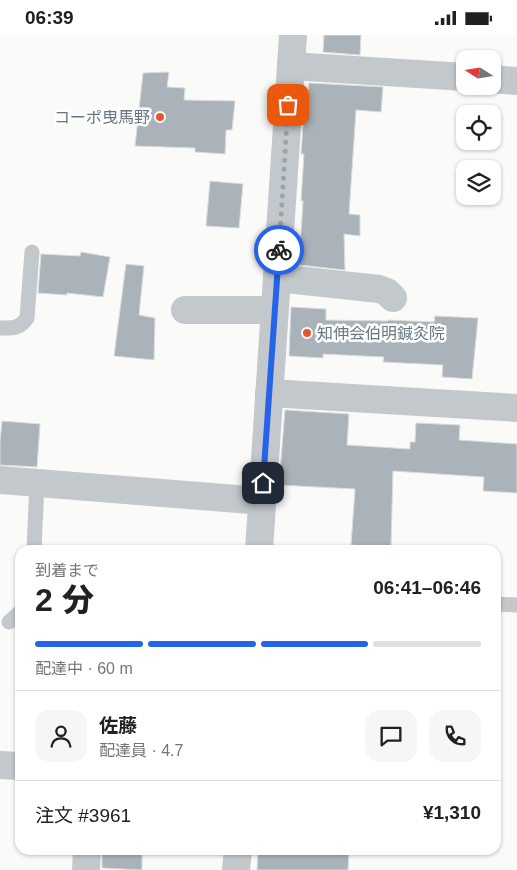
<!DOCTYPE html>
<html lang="ja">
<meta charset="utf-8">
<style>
body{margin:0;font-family:Arial,"Noto Sans JP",sans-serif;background:#f6f6f6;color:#202124;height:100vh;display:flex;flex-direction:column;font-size:19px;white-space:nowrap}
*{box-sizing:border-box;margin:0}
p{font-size:16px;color:#757577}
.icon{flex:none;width:28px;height:28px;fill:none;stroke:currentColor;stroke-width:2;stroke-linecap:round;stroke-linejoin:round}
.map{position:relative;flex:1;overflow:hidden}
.drawer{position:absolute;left:15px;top:510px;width:486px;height:310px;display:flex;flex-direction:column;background:#fff;border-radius:15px;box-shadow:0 1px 4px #0004}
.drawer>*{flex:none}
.needle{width:32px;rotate:282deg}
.controls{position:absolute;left:456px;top:15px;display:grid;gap:10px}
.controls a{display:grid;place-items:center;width:45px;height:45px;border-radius:10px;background:#fff;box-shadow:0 1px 4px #0004;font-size:25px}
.pin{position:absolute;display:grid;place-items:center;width:42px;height:42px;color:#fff;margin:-21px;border-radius:10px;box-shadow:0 2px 8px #0006}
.courier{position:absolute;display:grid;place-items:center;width:50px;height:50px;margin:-25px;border:4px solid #2563eb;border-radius:50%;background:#fff;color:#222;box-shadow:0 1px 6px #0007}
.overview em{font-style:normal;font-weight:800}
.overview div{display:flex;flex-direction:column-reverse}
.overview{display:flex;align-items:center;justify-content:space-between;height:85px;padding:0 20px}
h1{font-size:32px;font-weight:800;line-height:38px}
.bar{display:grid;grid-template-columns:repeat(4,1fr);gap:8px 5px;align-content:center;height:60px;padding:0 20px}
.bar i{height:6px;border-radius:4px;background:#e0e0e0}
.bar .current{background:#2563eb}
.bar p{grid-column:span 4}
.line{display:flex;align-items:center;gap:12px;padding:0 20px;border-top:1px solid #e0e0e0}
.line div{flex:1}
.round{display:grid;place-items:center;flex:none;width:52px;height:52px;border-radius:15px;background:#f6f6f6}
.status{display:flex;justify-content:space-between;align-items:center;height:35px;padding:0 25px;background:#fff;direction:ltr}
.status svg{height:14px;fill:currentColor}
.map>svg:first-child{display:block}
.building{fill:#aab3b9;stroke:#dcdcda}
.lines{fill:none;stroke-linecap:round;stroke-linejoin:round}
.service{stroke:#c3c8cc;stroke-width:15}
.minor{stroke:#c3c8cc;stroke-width:28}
.done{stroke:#99a4ac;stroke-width:5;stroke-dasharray:0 9}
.route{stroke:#2563eb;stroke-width:6}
.poi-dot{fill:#e4572e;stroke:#fff;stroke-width:2}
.labels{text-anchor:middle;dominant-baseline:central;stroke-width:5;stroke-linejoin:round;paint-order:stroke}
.poi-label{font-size:16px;fill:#657683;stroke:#fff;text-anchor:end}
</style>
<div class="status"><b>06:39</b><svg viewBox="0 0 49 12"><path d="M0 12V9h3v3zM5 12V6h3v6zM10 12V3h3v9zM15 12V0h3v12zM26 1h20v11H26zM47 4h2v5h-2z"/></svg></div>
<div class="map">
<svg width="517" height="835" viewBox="0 0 517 835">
<rect width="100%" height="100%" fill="#fafaf8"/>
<g class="building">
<polygon points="324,0 361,0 360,20 323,17"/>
<polygon points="169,37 167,52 185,53 184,65 235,66 232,95 226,95 225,119 195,117 195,113 135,111 143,38"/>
<polygon points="309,48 383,52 381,77 356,75 349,179 360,180 360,201 344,199 345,235 299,230 303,166 301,166 304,119 301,119 304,78 307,78"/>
<polygon points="210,146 243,149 239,193 206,191"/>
<polygon points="81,217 110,222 103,262 67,258 67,260 38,258 41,219 80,221"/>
<polygon points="126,229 144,231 139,280 155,283 154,325 114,321"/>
<polygon points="291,272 326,274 326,285 388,286 388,285 434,287 435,281 478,283 472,344 442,342 443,330 383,327 384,322 323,319 323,323 289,321"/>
<polygon points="285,375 349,379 347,410 410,414 410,407 415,407 416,388 460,390 459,405 517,409 517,458 483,456 484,442 393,436 391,512 351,510 355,454 279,450"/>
<polygon points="2,386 40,389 37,432 0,430 0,407"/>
<polygon points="102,815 142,815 142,835 102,833"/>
<polygon points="258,815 349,817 348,835 257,835"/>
</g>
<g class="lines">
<g class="service">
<path d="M0,293C13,293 19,294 27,283L32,217"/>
<polyline points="34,515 37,448"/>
<polyline points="496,569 517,570"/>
<polyline points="9,587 20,577"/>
</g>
<g class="minor">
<polyline points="291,31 465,42"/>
<polyline points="492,44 517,46"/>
<polyline points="277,243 379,254 387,257 393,263"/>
<polyline points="185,275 274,275"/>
<polyline points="269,358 517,373"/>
<polyline points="0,445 262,466"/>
<polyline points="259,515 293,0"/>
<polyline points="0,730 20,731"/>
<polyline points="86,835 87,815"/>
<polyline points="236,835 238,815"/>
</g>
</g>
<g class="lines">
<polyline class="done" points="279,215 288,70"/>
<polyline class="route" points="263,448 279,215"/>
</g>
<g class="poi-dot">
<circle cx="160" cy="82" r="5"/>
<circle cx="307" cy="298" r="5"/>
</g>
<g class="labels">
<g class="poi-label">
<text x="150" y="82">コーポ曳馬野</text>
<text x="317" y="298" text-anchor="start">知伸会伯明鍼灸院</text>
</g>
</g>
</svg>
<div class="controls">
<a><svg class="needle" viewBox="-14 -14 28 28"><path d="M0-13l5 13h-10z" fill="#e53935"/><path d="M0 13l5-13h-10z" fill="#757577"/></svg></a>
<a><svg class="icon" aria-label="locate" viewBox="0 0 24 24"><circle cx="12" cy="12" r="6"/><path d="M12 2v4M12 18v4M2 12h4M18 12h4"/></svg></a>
<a><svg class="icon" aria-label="layers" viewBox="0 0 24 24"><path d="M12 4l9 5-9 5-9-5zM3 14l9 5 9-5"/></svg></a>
</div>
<div class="pin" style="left:288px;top:70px;background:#ea580c"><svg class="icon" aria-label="bag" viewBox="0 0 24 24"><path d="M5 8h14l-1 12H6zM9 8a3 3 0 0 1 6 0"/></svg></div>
<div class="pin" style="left:263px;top:448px;background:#1f2937"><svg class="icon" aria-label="home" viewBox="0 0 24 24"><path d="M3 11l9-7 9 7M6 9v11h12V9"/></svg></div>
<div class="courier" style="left:279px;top:215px"><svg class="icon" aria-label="bike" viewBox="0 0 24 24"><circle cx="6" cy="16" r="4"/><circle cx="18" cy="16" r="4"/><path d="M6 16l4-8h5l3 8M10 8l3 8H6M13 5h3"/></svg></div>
<section class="drawer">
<div class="overview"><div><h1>2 分</h1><p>到着まで</p></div><em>06:41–06:46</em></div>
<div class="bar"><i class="current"></i><i class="current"></i><i class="current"></i><i></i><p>配達中 · 60 m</p></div>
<div class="line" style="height:90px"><a class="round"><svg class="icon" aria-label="person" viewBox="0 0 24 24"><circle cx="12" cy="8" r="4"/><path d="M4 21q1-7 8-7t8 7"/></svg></a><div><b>佐藤</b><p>配達員 · 4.7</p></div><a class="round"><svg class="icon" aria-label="chat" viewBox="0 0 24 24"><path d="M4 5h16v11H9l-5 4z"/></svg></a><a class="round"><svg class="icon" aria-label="phone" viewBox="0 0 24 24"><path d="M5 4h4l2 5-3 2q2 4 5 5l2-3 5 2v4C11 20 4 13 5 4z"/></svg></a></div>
<div class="line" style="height:65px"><div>注文 #3961</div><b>¥1,310</b></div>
</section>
</div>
